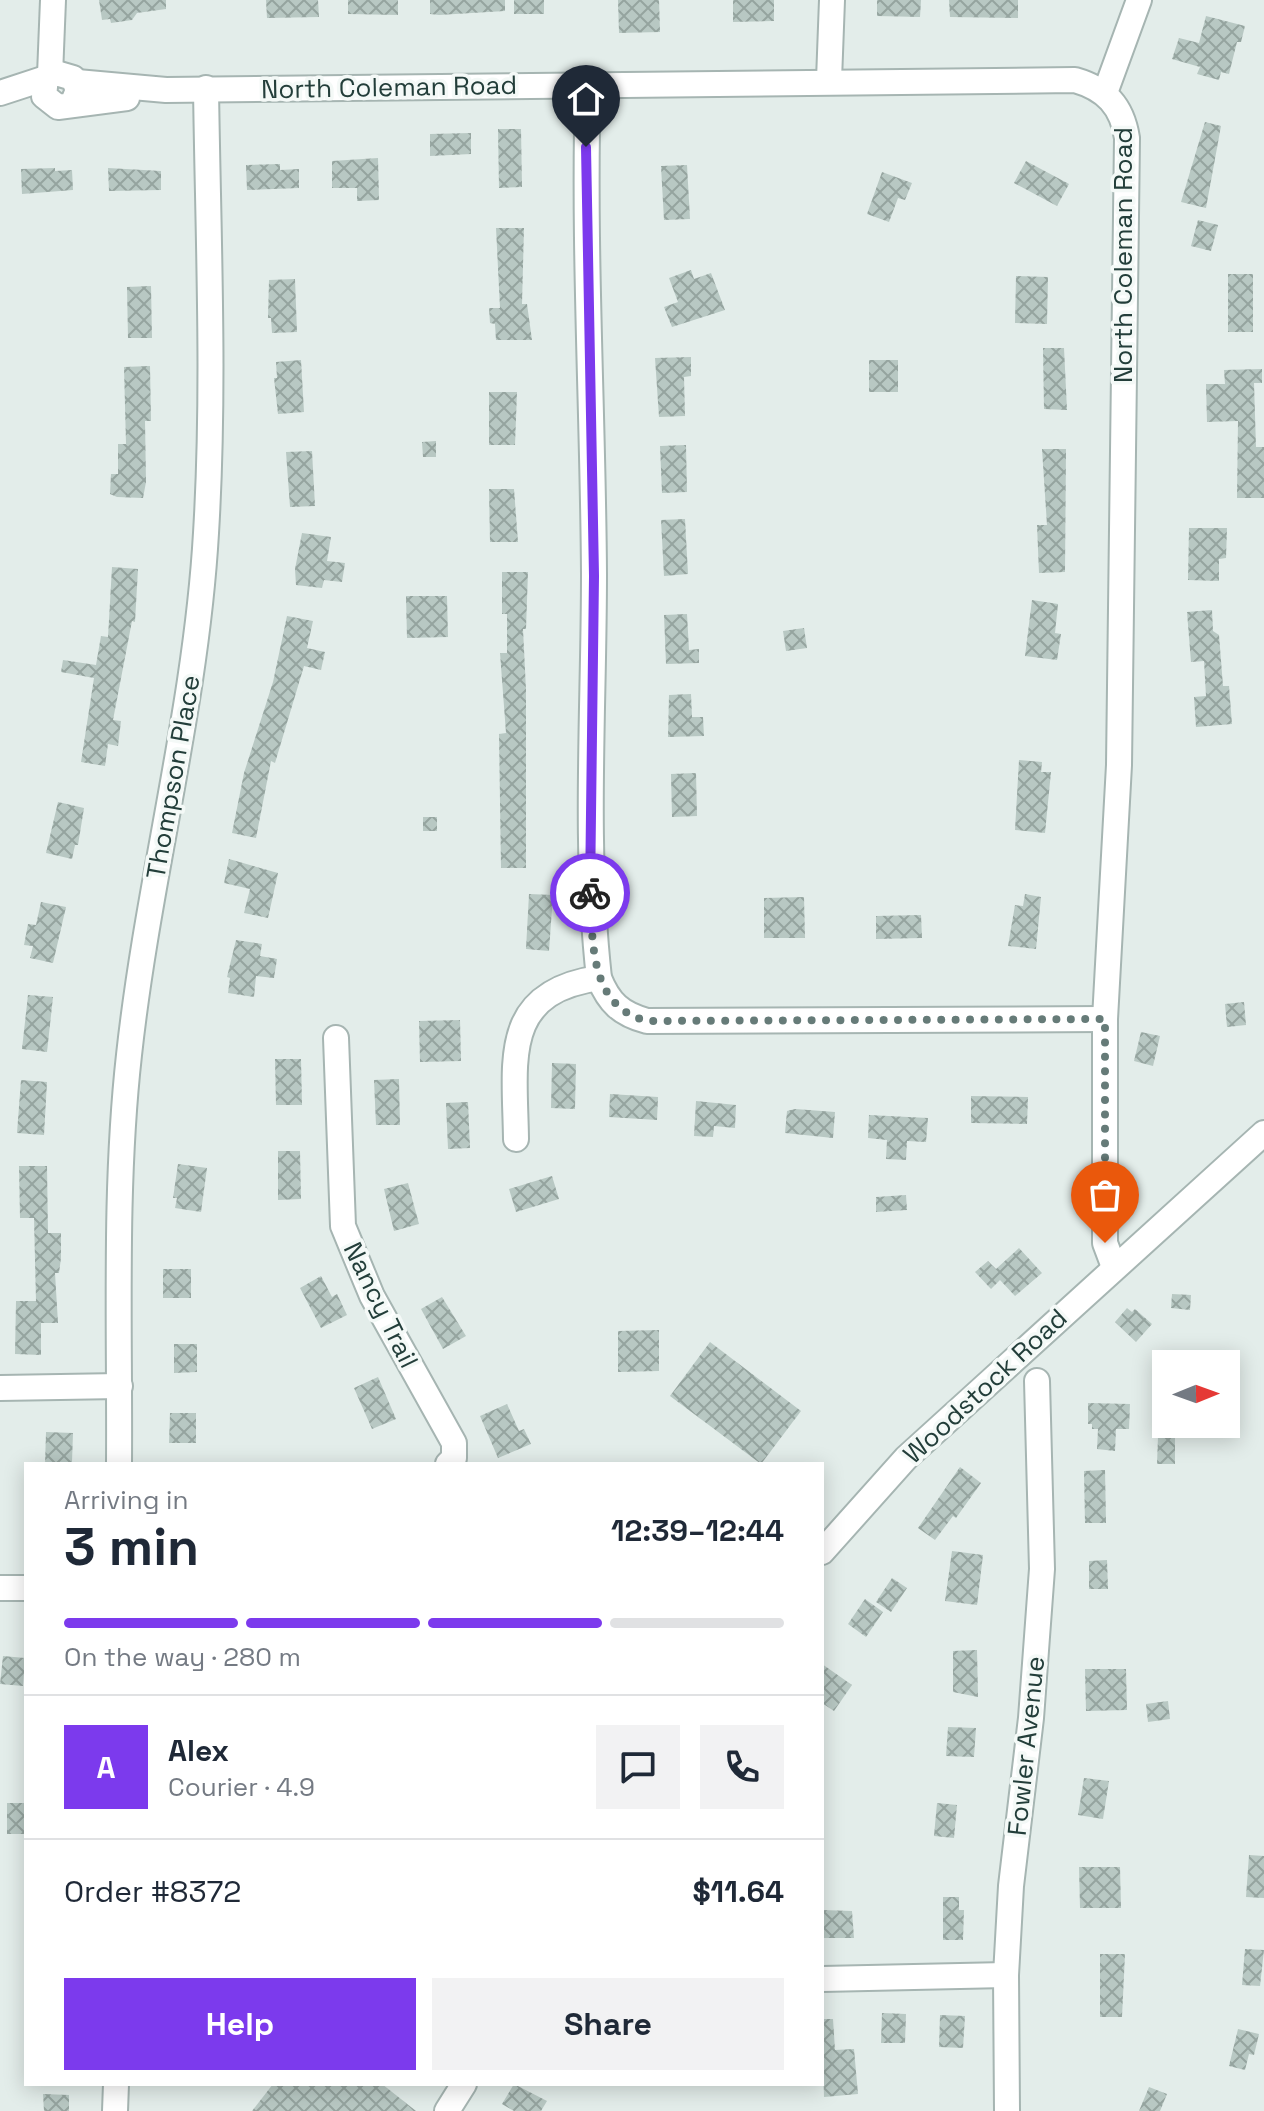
<!DOCTYPE html>
<meta charset="utf-8">
<style>
body{margin:0;font-family:"Space Grotesk",sans-serif;background:#f2f2f3;color:#1f2937;height:100vh;display:flex;flex-direction:column;font-size:30px;white-space:nowrap}
*{box-sizing:border-box;margin:0}
p{font-size:26px;color:#747a83}
.icon{flex:none;width:44px;height:44px;fill:none;stroke:currentColor;stroke-width:2;stroke-linecap:round;stroke-linejoin:round}
.map{position:relative;flex:1;overflow:hidden}
.panel{position:absolute;left:24px;top:1462px;width:800px;height:624px;display:flex;flex-direction:column;background:#fff;border-radius:0px;box-shadow:0 4px 20px #0003}
.panel>*{flex:none}
.needle{width:52px;rotate:89deg}
.fabs{position:absolute;left:1152px;top:1350px;display:grid;gap:16px}
.fabs a{display:grid;place-items:center;width:88px;height:88px;border-radius:0px;background:#fff;box-shadow:0 4px 20px #0003;font-size:40px}
.pin{position:absolute;display:grid;place-items:center;width:68px;height:68px;color:#fff;margin:-82px -34px;border-radius:50% 50% 50% 0;rotate:-45deg;box-shadow:0 0 8px #0007}
.pin .icon{rotate:45deg}
.courier{position:absolute;display:grid;place-items:center;width:80px;height:80px;margin:-40px;border:6px solid #7c3aed;border-radius:50%;background:#fff;color:#222;box-shadow:0 2px 10px #0007}
.summary em{font-style:normal;font-weight:600}
.summary div{display:flex;flex-direction:column-reverse}
.summary{display:flex;align-items:center;justify-content:space-between;height:136px;padding:0 40px}
h1{font-size:52px;font-weight:600;line-height:60px}
.bar{display:grid;grid-template-columns:repeat(4,1fr);gap:12px 8px;align-content:center;height:96px;padding:0 40px}
.bar i{height:10px;border-radius:6px;background:#e0e1e3}
.bar .current{background:#7c3aed}
.bar p{grid-column:span 4}
.line{display:flex;align-items:center;gap:20px;padding:0 40px;border-top:2px solid #e0e1e3}
.line div{flex:1}
.round{display:grid;place-items:center;flex:none;width:84px;height:84px;border-radius:0px;background:#f2f2f3}
.primary-button{display:flex;gap:16px;margin-top:auto;padding:16px 40px}
.primary-button a{flex:1;height:92px;border-radius:0px;background:#7c3aed;color:#fff;font-size:32px;font-weight:600;line-height:92px;text-align:center}
.primary-button a+a{background:#f2f2f3;color:#1f2937}
.map>svg:first-child{display:block}
.building{fill:url(#building-cross-hatch)}
.lines{fill:none;stroke-linecap:round;stroke-linejoin:round}
.minor-casing{stroke:#a6b5b2;stroke-width:28}
.minor{stroke:#fff;stroke-width:24}
.done{stroke:#667b78;stroke-width:8;stroke-dasharray:0 14.4}
.route{stroke:#7c3aed;stroke-width:10}
.labels{text-anchor:middle;dominant-baseline:central;stroke-width:7;stroke-linejoin:round;paint-order:stroke}
.street-label{font-size:26px;fill:#233e3a;stroke:#f4f9f7}
</style>
<div class="map">
<svg width="1264" height="2111" viewBox="0 0 1264 2111">
<defs>
<pattern id="building-cross-hatch" width="8" height="8" patternUnits="userSpaceOnUse" patternTransform="scale(2)"><rect width="8" height="8" fill="#b8c8c3"/><path d="M0 0l8 8M0 8l8-8" fill="none" stroke="#95a49f"/></pattern>
</defs>
<rect width="100%" height="100%" fill="#e3edea"/>
<g class="building">
<polygon points="99,0 166,0 166,9 137,13 132,20 111,23 110,19 102,20"/>
<polygon points="266,0 318,0 319,17 267,18"/>
<polygon points="348,0 398,0 398,15 348,14"/>
<polygon points="430,0 505,0 505,11 439,15 430,14"/>
<rect x="514" y="0" width="30" height="14"/>
<polygon points="618,0 659,0 660,32 619,33"/>
<polygon points="733,0 774,0 774,21 733,22"/>
<polygon points="877,0 921,0 920,17 877,16"/>
<polygon points="949,0 1018,0 1018,18 950,17"/>
<polygon points="1206,16 1245,26 1241,42 1237,42 1229,74 1221,72 1219,80 1197,74 1200,67 1172,59 1179,38 1199,43"/>
<polygon points="1205,122 1221,126 1206,208 1181,202"/>
<polygon points="498,129 521,129 522,187 499,188"/>
<polygon points="471,133 471,154 430,156 430,134"/>
<polygon points="378,158 379,200 357,201 357,188 332,188 332,161"/>
<polygon points="1026,161 1069,184 1057,206 1014,183"/>
<polygon points="280,164 280,170 299,169 299,188 247,190 246,165"/>
<polygon points="687,165 690,219 664,220 661,166"/>
<polygon points="55,168 55,171 72,170 73,190 22,194 21,169"/>
<polygon points="108,168 161,171 161,190 109,191"/>
<polygon points="882,172 912,183 905,200 898,198 889,222 867,214"/>
<polygon points="1198,220 1218,225 1211,251 1191,246"/>
<polygon points="496,228 524,228 522,304 527,304 532,340 496,340 495,324 490,323 489,308 500,308"/>
<polygon points="691,270 694,279 711,273 725,310 672,327 664,307 678,302 669,278"/>
<rect x="1228" y="274" width="25" height="58"/>
<polygon points="1016,276 1048,277 1047,324 1015,323"/>
<polygon points="295,279 297,332 272,333 271,318 268,318 269,280"/>
<polygon points="151,286 152,338 128,338 127,287"/>
<polygon points="1043,348 1064,348 1067,410 1044,409"/>
<polygon points="691,357 691,376 684,377 685,416 659,417 655,358"/>
<polygon points="301,360 304,412 278,414 274,378 277,378 276,362"/>
<rect x="869" y="360" width="29" height="32"/>
<polygon points="150,366 151,421 145,421 146,482 143,498 117,497 110,494 111,474 118,474 118,444 126,444 124,367"/>
<polygon points="1262,369 1262,383 1254,383 1256,447 1264,447 1264,498 1237,498 1238,421 1207,422 1206,384 1225,384 1224,370"/>
<polygon points="489,392 517,392 515,445 489,445"/>
<polygon points="436,441 436,457 423,457 422,442"/>
<polygon points="686,445 687,492 662,493 660,446"/>
<polygon points="1042,449 1066,449 1065,572 1039,573 1037,525 1047,525"/>
<polygon points="312,451 315,506 290,507 286,452"/>
<polygon points="489,489 514,489 518,542 490,542"/>
<polygon points="685,519 688,574 664,576 661,520"/>
<polygon points="1189,528 1227,528 1226,558 1219,559 1219,581 1188,580"/>
<polygon points="302,533 331,537 327,561 345,563 342,582 324,580 322,588 296,585 295,569"/>
<polygon points="112,567 138,569 135,622 132,621 113,720 121,721 118,746 108,744 105,766 81,762 94,678 61,672 63,660 96,665 101,636 108,637"/>
<polygon points="502,572 528,572 526,629 523,629 526,690 526,868 501,868 499,734 506,733 500,653 507,653 507,614 502,614"/>
<polygon points="406,596 447,596 448,637 407,638"/>
<polygon points="1032,600 1058,604 1055,633 1061,634 1057,660 1025,656"/>
<polygon points="1212,610 1213,631 1219,635 1223,686 1229,686 1232,724 1196,727 1194,697 1206,696 1204,661 1191,662 1187,612"/>
<polygon points="687,614 689,650 699,649 699,663 666,664 664,615"/>
<polygon points="287,616 313,621 307,648 325,652 321,670 304,666 275,763 271,761 256,838 232,833 244,773 273,682"/>
<polygon points="804,628 807,648 786,651 783,631"/>
<polygon points="691,694 692,717 703,717 704,736 668,737 669,695"/>
<polygon points="1019,760 1042,762 1041,772 1051,772 1045,833 1015,830"/>
<polygon points="696,773 697,816 672,817 671,774"/>
<polygon points="58,802 84,808 78,845 75,845 72,859 46,853"/>
<rect x="423" y="817" width="14" height="14"/>
<polygon points="229,859 278,873 268,918 244,913 250,889 224,883"/>
<polygon points="529,894 553,895 549,951 526,949"/>
<polygon points="1025,894 1041,897 1036,949 1008,946 1015,905 1023,906"/>
<polygon points="804,897 805,938 764,938 764,898"/>
<polygon points="41,902 66,907 53,963 30,958 33,946 24,945 28,924 36,925"/>
<polygon points="921,915 922,938 876,939 876,916"/>
<polygon points="236,940 262,944 260,956 277,959 274,978 256,976 254,997 228,993 230,978 227,977"/>
<polygon points="28,995 53,997 47,1052 22,1049"/>
<polygon points="1244,1002 1246,1025 1227,1027 1225,1004"/>
<polygon points="460,1020 461,1061 420,1062 419,1021"/>
<polygon points="1141,1032 1160,1036 1153,1066 1134,1061"/>
<polygon points="275,1059 301,1059 302,1105 276,1105"/>
<polygon points="552,1063 576,1064 575,1109 551,1108"/>
<polygon points="399,1079 400,1125 376,1125 374,1080"/>
<polygon points="21,1080 47,1082 44,1135 17,1133"/>
<polygon points="610,1094 658,1097 657,1120 609,1117"/>
<polygon points="971,1096 1028,1097 1027,1124 971,1123"/>
<polygon points="696,1101 736,1105 735,1128 714,1126 713,1137 694,1136"/>
<polygon points="468,1102 470,1148 448,1149 446,1103"/>
<polygon points="795,1109 835,1112 833,1138 785,1133 787,1111"/>
<polygon points="869,1115 928,1118 926,1142 907,1141 906,1160 886,1159 887,1140 868,1138"/>
<polygon points="278,1151 300,1151 301,1199 278,1200"/>
<polygon points="178,1164 207,1168 201,1212 175,1208 177,1198 173,1198"/>
<polygon points="19,1166 47,1166 48,1233 61,1233 61,1258 59,1273 55,1273 58,1323 41,1323 41,1355 15,1354 16,1301 36,1301 34,1218 20,1218"/>
<polygon points="552,1176 559,1199 516,1212 509,1189"/>
<polygon points="408,1183 419,1224 394,1231 384,1189"/>
<polygon points="906,1195 907,1210 876,1212 876,1197"/>
<polygon points="1019,1248 1042,1273 1015,1296 1000,1280 991,1289 975,1272 988,1261 996,1269"/>
<rect x="163" y="1269" width="28" height="29"/>
<polygon points="321,1276 332,1297 337,1294 347,1315 321,1328 300,1288"/>
<polygon points="1172,1294 1191,1295 1190,1310 1171,1308"/>
<polygon points="442,1297 466,1336 443,1349 421,1309"/>
<polygon points="1127,1308 1132,1312 1135,1309 1152,1324 1136,1342 1115,1322"/>
<polygon points="659,1330 659,1371 618,1372 618,1331"/>
<polygon points="710,1342 801,1411 761,1464 670,1396"/>
<polygon points="174,1344 197,1344 197,1372 174,1373"/>
<polygon points="378,1377 396,1419 372,1429 354,1388"/>
<polygon points="1088,1403 1130,1404 1129,1429 1116,1429 1115,1451 1097,1449 1098,1429 1092,1429 1092,1424 1088,1424"/>
<polygon points="507,1404 519,1431 524,1429 531,1444 498,1458 480,1416"/>
<polygon points="170,1413 196,1413 196,1443 169,1443"/>
<polygon points="46,1432 73,1433 72,1462 45,1464"/>
<polygon points="1158,1437 1175,1437 1175,1464 1157,1464"/>
<polygon points="960,1467 981,1483 956,1518 953,1516 935,1540 918,1528"/>
<polygon points="1105,1470 1106,1523 1085,1523 1084,1471"/>
<polygon points="952,1551 983,1555 977,1605 945,1601"/>
<polygon points="1107,1560 1108,1589 1089,1589 1089,1561"/>
<polygon points="892,1578 907,1588 891,1612 876,1602"/>
<polygon points="865,1599 883,1612 866,1637 848,1624"/>
<polygon points="977,1650 978,1697 953,1692 953,1651"/>
<polygon points="3,1656 25,1658 23,1686 0,1684"/>
<polygon points="822,1664 852,1685 834,1711 822,1703"/>
<polygon points="1085,1669 1126,1669 1127,1710 1086,1711"/>
<polygon points="1168,1701 1170,1719 1148,1722 1146,1704"/>
<polygon points="948,1727 976,1728 974,1757 946,1756"/>
<polygon points="1084,1778 1109,1781 1103,1819 1078,1815"/>
<rect x="7" y="1803" width="19" height="31"/>
<polygon points="937,1803 957,1805 954,1838 934,1836"/>
<polygon points="1249,1855 1264,1856 1264,1898 1246,1897"/>
<polygon points="1079,1867 1120,1867 1121,1908 1080,1908"/>
<polygon points="943,1897 959,1897 959,1910 964,1910 963,1940 943,1940"/>
<polygon points="822,1910 852,1911 854,1938 822,1938"/>
<polygon points="1245,1949 1264,1950 1260,1986 1242,1985"/>
<polygon points="1100,1954 1125,1954 1122,2017 1100,2017"/>
<polygon points="882,2013 906,2014 905,2043 881,2043"/>
<polygon points="940,2015 965,2016 963,2048 939,2047"/>
<polygon points="822,2019 833,2019 835,2050 854,2049 858,2094 824,2097"/>
<polygon points="1238,2029 1259,2034 1254,2055 1249,2054 1245,2070 1229,2066"/>
<polygon points="273,2084 382,2084 416,2111 252,2111"/>
<polygon points="514,2084 547,2101 541,2111 514,2111 502,2104"/>
<polygon points="1149,2087 1167,2094 1160,2111 1139,2111"/>
<polygon points="43,2094 69,2095 69,2111 44,2111"/>
</g>
<g class="lines">
<defs>
<g id="minor">
<polyline points="50,75 53,0"/>
<polyline points="829,80 832,0"/>
<path d="M77,82L166,90L1075,80C1106,89 1122,106 1127,138L1119,765L1105,1019V1243L1114,1267"/>
<path d="M588,84C583,248 593,410 594,574C594,709 584,843 599,978C609,1003 621,1014 647,1021L1105,1019"/>
<polyline points="0,93 46,78"/>
<polyline points="1105,93 1139,0"/>
<polyline points="73,102 78,90 73,78 56,73 46,78 44,96 58,107 127,98"/>
<polyline points="336,1038 343,1226 372,1296 454,1443 454,1458 448,1464"/>
<path d="M516,1139C515,1061 500,992 599,978"/>
<polyline points="0,1388 120,1386"/>
<path d="M119,1464C120,1328 114,1190 129,1055C148,880 196,708 206,533C215,385 208,236 206,88"/>
<polyline points="822,1552 906,1458 1264,1133"/>
<polyline points="0,1588 26,1588"/>
<polyline points="822,1979 1006,1975"/>
<polyline points="115,2111 116,2084"/>
<polyline points="447,2111 464,2084"/>
<polyline points="1007,2111 1006,1975 1011,1886 1031,1718 1042,1569 1037,1381"/>
</g>
</defs>
<use href="#minor" class="minor-casing"/>
<use href="#minor" class="minor"/>
</g>
<g class="lines">
<path class="done" d="M590,893C593,943 589,1006 647,1021L1105,1019V1243"/>
<polyline class="route" points="586,147 594,576 590,893"/>
</g>
<g class="labels">
<g class="street-label">
<text transform="translate(389 87) rotate(-1)">North Coleman Road</text>
<text transform="translate(1123 255) rotate(-90)">North Coleman Road</text>
<text transform="translate(173 777) rotate(-80)">Thompson Place</text>
<text transform="translate(381 1305) rotate(64)">Nancy Trail</text>
<text transform="translate(985 1386) rotate(-43)">Woodstock Road</text>
<text transform="translate(1026 1746) rotate(-84)">Fowler Avenue</text>
</g>
</g>
</svg>
<div class="fabs">
<a><svg class="needle" viewBox="-14 -14 28 28"><path d="M0-13l5 13h-10z" fill="#e53935"/><path d="M0 13l5-13h-10z" fill="#747a83"/></svg></a>
</div>
<div class="pin" style="left:1105px;top:1243px;background:#ea580c"><svg class="icon" aria-label="bag" viewBox="0 0 24 24"><path d="M5 8h14l-1 12H6zM9 8a3 3 0 0 1 6 0"/></svg></div>
<div class="pin" style="left:586px;top:147px;background:#1f2937"><svg class="icon" aria-label="home" viewBox="0 0 24 24"><path d="M3 11l9-7 9 7M6 9v11h12V9"/></svg></div>
<div class="courier" style="left:590px;top:893px"><svg class="icon" aria-label="bike" viewBox="0 0 24 24"><circle cx="6" cy="16" r="4"/><circle cx="18" cy="16" r="4"/><path d="M6 16l4-8h5l3 8M10 8l3 8H6M13 5h3"/></svg></div>
<section class="panel">
<div class="summary"><div><h1>3 min</h1><p>Arriving in</p></div><em>12:39–12:44</em></div>
<div class="bar"><i class="current"></i><i class="current"></i><i class="current"></i><i></i><p>On the way · 280 m</p></div>
<div class="line" style="height:144px"><b class="round" style="background:#7c3aed;color:#fff">A</b><div><b>Alex</b><p>Courier · 4.9</p></div><a class="round"><svg class="icon" aria-label="chat" viewBox="0 0 24 24"><path d="M4 5h16v11H9l-5 4z"/></svg></a><a class="round"><svg class="icon" aria-label="phone" viewBox="0 0 24 24"><path d="M5 4h4l2 5-3 2q2 4 5 5l2-3 5 2v4C11 20 4 13 5 4z"/></svg></a></div>
<div class="line" style="height:104px"><div>Order #8372</div><b>$11.64</b></div>
<div class="primary-button"><a>Help</a><a>Share</a></div>
</section>
</div>
